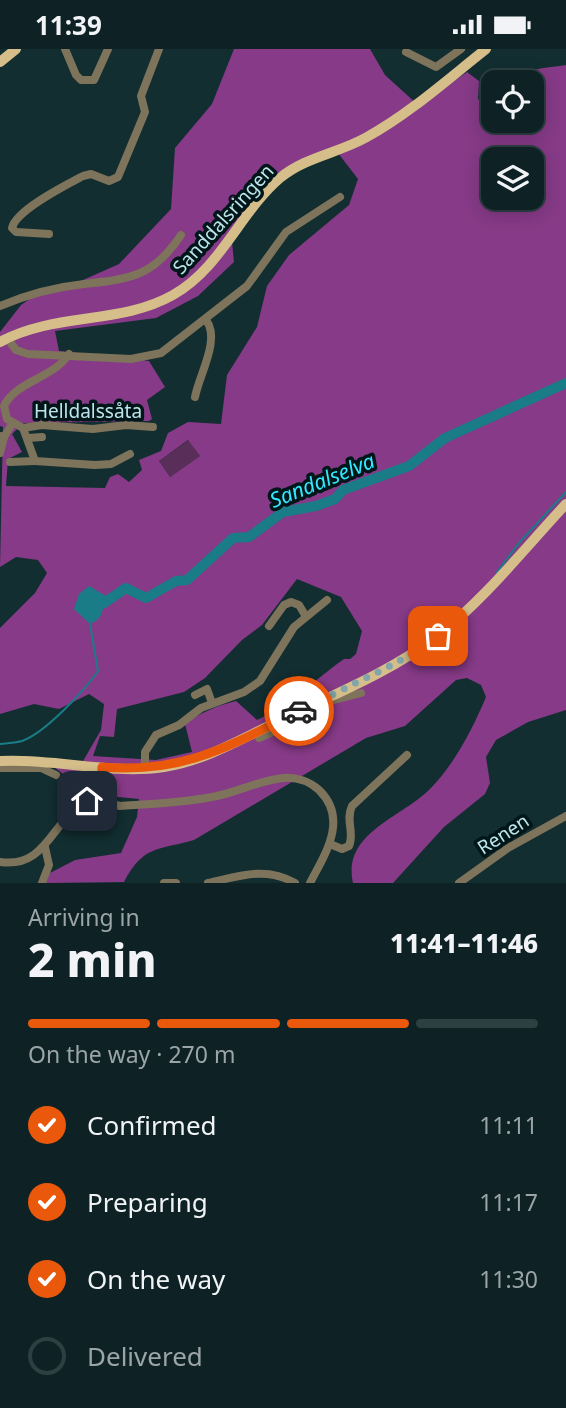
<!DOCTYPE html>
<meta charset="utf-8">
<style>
body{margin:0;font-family:"Noto Sans",sans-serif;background:#172a2d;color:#f1f3f6;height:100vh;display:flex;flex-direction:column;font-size:26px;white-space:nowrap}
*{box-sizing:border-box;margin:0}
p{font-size:23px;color:#9ba4a7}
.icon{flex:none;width:38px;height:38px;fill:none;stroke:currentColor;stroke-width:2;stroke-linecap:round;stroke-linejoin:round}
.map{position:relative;height:834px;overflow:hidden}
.details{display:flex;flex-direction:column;background:#0e2225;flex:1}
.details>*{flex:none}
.fabs{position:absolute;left:481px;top:21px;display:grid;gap:14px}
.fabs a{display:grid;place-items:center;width:63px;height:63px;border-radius:14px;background:#0e2225;box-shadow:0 4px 18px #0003,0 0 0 2px #2e3f42;font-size:35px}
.pin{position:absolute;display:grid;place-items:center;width:60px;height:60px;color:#fff;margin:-30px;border-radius:14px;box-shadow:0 4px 10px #0006}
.courier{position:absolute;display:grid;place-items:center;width:70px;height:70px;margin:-35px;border:5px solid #ea580c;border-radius:50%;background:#fff;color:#222;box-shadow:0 2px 9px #0007}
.headline em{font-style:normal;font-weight:800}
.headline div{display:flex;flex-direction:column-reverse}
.headline{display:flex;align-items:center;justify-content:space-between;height:119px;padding:0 28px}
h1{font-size:46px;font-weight:800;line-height:52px}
.bar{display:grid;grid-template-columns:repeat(4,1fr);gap:10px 7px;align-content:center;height:84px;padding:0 28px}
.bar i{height:9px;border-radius:5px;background:#2e3f42}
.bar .on{background:#ea580c}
.bar p{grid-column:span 4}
ol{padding:0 28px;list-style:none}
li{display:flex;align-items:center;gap:21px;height:77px}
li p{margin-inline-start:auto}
li .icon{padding:7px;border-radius:50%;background:#ea580c;color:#fff;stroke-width:4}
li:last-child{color:#9ba4a7}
li i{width:38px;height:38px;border:4px solid #2e3f42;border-radius:50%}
.status{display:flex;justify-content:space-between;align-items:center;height:49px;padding:0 35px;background:#0e2225;direction:ltr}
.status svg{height:19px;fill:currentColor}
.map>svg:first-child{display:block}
.green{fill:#592e59}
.forest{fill:#863a87;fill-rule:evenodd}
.water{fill:#1a7c87}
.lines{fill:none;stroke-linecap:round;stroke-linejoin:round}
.stream{stroke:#1a7c87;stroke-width:2}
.river{stroke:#1a7c87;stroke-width:10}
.minor{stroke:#7e735b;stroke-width:8}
.major{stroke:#d5be8a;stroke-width:10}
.done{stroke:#81a5aa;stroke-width:7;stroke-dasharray:0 12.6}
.route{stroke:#ea580c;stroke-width:9}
.labels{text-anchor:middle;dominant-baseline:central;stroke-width:7;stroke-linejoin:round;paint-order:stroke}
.street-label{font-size:19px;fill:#bde5eb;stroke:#001619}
.water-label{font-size:21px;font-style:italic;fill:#34e9fe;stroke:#001619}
</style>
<div class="status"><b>11:39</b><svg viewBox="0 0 49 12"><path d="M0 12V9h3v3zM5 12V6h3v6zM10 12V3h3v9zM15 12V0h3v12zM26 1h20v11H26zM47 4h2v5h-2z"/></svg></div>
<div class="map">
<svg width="566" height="834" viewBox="0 0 566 834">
<rect width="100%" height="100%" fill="#122e31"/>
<polygon class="green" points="189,391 200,407 170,428 159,412"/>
<path class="forest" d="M234,0H370L385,26L418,56L467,23L479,32L478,50L487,58L493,57L494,72H532V33H516C526,18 549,19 566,16V661L528,673L496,691L486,708L490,734L485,745L444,778L393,834H353C342,784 401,769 430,740C454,716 473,679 486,648L481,636L467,629L456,631L405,677L366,689L194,791C159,801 143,796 124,833L46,834L50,824L75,811L121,804L137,768L139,750L87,745L52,716L79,719L101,681L104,655L89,645L59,660L34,655L0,665V579L35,544L47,524L38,511L16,508L0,518L3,378L0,377V283L21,256L43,241L74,235L119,215L171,160L175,99L212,55ZM338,104L358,130L349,156L289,206L267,237L257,278L227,326L221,375L188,373L168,384L161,402L139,411L142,421L129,433L118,425L110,428L105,439L6,437L8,410L22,403L12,385L23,374L149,372L152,370L147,351L165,338L149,312L59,302L55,282L156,269L198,247L234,213L232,193L278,128ZM494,110H532V149H494ZM188,391L200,407L170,428L159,412ZM297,530L341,548L362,582L356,605L350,610H344C314,631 291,656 257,671L236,652C216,657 202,663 185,675L192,703L156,711L93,707L100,687L114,688L117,660L184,643L205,629L242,591L262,576Z"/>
<path class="water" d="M89,537L106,547C102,561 104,569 90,575L74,560L79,545Z"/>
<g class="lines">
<g class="stream">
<polyline points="497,523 519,494 566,443"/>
<path d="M0,695C7,694 15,694 22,692C45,684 84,642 98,622L90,575"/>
</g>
<polyline class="river" points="104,554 126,539 146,549 176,532 187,531 233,489 249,488 283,463 316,457 335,450 343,441 409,417 445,389 566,334"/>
<g class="minor">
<polyline points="65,0 76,26 81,31 94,31 108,0"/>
<polyline points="406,3 436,18 461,0"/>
<path d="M49,185L16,183L12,179C16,161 66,136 83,127L91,125L109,132L118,128L145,63L141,47L159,0"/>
<path d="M0,257C26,246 56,238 84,235C131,230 154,227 181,186"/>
<polyline points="7,289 16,301 28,305 131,310 161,304 247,237 286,183 340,148"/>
<path d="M69,305C54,329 16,332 4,357L7,370L23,379L42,376L93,380L126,376L153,378"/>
<path d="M195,348C199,326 221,290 206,271"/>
<polyline points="23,379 35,412 95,416 111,415 130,405"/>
<polyline points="0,387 4,388 12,375"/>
<polyline points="28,389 42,388"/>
<polyline points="0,404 4,388"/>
<polyline points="10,413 35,412"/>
<polyline points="269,577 284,556 291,553 299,556 305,566"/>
<polyline points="195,646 207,640 212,654"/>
<polyline points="334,651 361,644"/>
<polyline points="259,689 318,663 322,659 320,652"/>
<path d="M102,718L101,746L108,754L120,757C151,755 181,754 212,748C236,744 259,731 284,729C297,728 310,733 319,741C349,770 325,805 310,834"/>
<polyline points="0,719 41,719 56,726"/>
<polyline points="145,720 145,703 156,686 179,676 201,659 244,643 260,632 294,578 327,551"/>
<path d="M330,795L342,800L349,797C355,784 345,771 352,757L407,706"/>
<path d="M0,813C42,819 50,781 76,759C84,752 93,751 101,746"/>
<polyline points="42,834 49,816 45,798"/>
<polyline points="164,834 176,834"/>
<path d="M208,834C239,827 266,817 295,834"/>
<polyline points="459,834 508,799 566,767"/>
</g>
<g class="major">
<polyline points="0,13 16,0"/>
<path d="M0,293C55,263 120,276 173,246C221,219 240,163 280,129C305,108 339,104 367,88C409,65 448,30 486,0"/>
<path d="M0,712C55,709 110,726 164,718C204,712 241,690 277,673C330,647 389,624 436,588C484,551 524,500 566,455"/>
</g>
</g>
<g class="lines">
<polyline class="done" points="299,662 396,614 438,587"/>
<path class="route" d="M87,752L101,746L102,718C183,725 230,697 299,662"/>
</g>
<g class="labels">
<g class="street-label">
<text transform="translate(223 170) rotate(-48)">Sanddalsringen</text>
<text x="88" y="362">Helldalssåta</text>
<text transform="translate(503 785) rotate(-33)">Renen</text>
</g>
<g class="water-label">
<text transform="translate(322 431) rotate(-22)">Sandalselva</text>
</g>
</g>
</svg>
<div class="fabs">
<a><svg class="icon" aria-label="locate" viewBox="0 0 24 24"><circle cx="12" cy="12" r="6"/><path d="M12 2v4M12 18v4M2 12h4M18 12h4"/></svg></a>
<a><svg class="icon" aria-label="layers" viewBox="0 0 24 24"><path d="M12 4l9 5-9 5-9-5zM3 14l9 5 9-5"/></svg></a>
</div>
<div class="pin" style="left:438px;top:587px;background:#ea580c"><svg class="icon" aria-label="bag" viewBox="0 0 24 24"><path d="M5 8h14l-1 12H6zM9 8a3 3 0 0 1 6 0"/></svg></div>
<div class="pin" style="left:87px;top:752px;background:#1f2937"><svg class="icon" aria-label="home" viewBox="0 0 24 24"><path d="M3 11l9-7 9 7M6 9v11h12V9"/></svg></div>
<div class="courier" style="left:299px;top:662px"><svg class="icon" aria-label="car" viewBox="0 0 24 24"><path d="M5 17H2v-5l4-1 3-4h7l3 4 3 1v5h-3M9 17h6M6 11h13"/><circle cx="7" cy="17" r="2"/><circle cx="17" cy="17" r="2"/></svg></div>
</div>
<section class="details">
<div class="headline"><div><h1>2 min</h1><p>Arriving in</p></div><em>11:41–11:46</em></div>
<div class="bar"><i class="on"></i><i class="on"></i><i class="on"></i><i></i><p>On the way · 270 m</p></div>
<ol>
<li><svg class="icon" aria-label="check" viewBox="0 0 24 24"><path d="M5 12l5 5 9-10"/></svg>Confirmed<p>11:11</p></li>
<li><svg class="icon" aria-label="check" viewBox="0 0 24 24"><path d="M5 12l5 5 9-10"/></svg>Preparing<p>11:17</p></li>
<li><svg class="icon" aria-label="check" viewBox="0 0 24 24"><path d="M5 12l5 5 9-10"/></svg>On the way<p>11:30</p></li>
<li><i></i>Delivered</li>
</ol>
</section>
